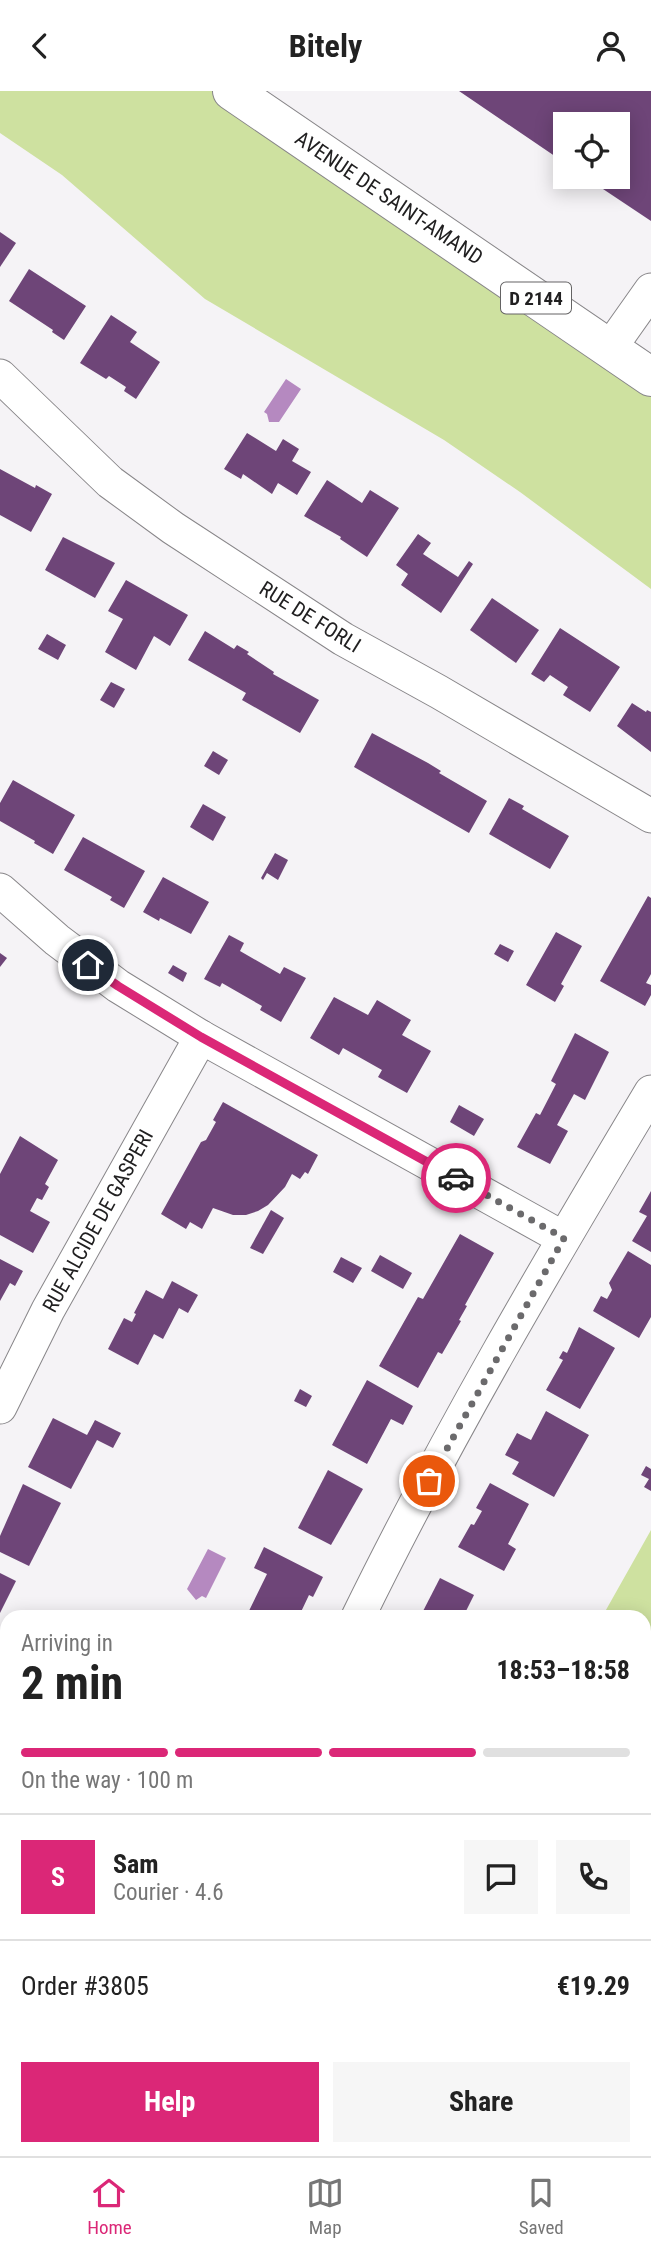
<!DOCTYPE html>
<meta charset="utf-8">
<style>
body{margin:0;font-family:"Roboto Condensed",sans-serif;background:#f6f6f6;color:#222;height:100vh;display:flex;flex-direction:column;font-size:26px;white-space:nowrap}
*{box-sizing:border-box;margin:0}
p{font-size:23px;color:#767676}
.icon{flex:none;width:38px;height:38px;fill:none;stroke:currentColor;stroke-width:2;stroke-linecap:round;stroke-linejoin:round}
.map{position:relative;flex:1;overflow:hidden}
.details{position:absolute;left:0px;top:1519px;width:651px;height:546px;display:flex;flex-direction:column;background:#fff;border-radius:21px 21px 0 0;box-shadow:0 4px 18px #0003}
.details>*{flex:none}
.fabs{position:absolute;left:553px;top:21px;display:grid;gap:14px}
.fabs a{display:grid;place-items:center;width:77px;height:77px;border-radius:0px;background:#fff;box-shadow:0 4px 18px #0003;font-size:35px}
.pin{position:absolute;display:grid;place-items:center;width:60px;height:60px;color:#fff;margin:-30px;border:4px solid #fff;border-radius:50%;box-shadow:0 2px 7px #0007}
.courier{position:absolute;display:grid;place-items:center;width:70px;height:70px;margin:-35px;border:5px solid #db2777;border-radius:50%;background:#fff;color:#222;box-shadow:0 2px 9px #0007}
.overview em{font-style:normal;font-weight:700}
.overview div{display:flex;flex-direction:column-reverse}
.overview{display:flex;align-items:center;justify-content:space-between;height:119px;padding:0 21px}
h1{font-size:46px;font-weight:700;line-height:52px}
.bar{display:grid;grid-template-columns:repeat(4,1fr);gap:10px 7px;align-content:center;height:84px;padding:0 21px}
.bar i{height:9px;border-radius:5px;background:#e0e0e0}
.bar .current{background:#db2777}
.bar p{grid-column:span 4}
.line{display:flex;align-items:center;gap:18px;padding:0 21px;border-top:2px solid #e0e0e0}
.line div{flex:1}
.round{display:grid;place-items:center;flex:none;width:74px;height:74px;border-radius:0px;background:#f6f6f6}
.cta{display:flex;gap:14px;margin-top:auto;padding:14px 21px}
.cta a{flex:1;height:80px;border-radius:0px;background:#db2777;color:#fff;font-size:28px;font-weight:700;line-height:80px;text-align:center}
.cta a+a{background:#f6f6f6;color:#222}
header{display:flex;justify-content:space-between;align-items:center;height:91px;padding:0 21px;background:#fff;font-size:32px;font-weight:700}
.menu{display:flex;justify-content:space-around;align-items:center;height:98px;border-top:2px solid #e0e0e0;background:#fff;font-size:19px;color:#767676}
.menu a{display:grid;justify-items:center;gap:4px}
.menu .current{color:#db2777}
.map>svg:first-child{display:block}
.green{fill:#cee1a0}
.water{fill:#b589c0}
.building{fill:#6e4578}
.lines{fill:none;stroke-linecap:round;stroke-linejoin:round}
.minor-casing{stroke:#888689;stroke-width:35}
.primary-casing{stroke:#888689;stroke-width:40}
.minor{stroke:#fff;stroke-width:33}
.primary{stroke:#fff;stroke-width:38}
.done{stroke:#6b6a6c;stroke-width:7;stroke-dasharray:0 12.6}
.route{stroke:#db2777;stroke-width:9}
.labels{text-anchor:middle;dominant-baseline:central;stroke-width:7;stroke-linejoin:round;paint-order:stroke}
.shield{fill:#fff;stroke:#646364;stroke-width:2}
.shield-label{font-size:19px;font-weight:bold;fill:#212021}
.street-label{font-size:21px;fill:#212021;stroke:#fff}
</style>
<header><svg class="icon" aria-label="back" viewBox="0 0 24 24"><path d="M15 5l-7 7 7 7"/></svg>Bitely<svg class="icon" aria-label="person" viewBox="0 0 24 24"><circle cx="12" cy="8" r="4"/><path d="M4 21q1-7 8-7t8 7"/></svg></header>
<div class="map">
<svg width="651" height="2065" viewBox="0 0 651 2065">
<rect width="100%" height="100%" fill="#f5f3f6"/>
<g class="green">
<polygon points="0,0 232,0 651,286 651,498 520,401 444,349 205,208 62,84 0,42"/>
<polygon points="651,1439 651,2065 465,2065 467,2058 644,2058 644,1526 602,1526"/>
</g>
<g class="water">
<polygon points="286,288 301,298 279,331 269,331 267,323 264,321"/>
<polygon points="208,1458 226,1467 206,1507 202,1505 196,1509 187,1498"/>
</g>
<g class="building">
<polygon points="459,0 651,0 651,130 585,86 618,86 618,33 565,33 565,72"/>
<polygon points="0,141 16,152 0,176"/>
<polygon points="29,178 86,215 64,249 52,241 53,239 9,210"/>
<polygon points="111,224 137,241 130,251 160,271 136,308 124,300 126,296 109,285 106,288 80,272"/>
<polygon points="247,342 276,360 283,348 299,358 292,370 311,381 297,404 278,392 272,403 243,383 241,388 224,378"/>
<polygon points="0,378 35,397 36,394 52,403 31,441 0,424"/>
<polygon points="327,389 362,412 370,399 399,417 367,466 340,448 341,446 304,425"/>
<polygon points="418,443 431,452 423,463 458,486 469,470 473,473 441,522 401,494 408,483 396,474"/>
<polygon points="63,446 115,472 95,507 45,479"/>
<polygon points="126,489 188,524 170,555 154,545 136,579 105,561 123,528 108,520"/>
<polygon points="492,507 539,539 516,572 470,539"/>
<polygon points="560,537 620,576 590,621 563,604 568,596 550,584 544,591 531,583"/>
<polygon points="205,540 234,558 237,554 249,561 247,563 274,581 273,583 319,609 300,642 242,609 246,602 188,569"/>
<polygon points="47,543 66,554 58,569 38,558"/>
<polygon points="111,591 125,598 114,617 100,609"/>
<polygon points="632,612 646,621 647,619 651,621 651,661 617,635"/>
<polygon points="372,642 428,672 441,680 439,682 487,710 469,742 354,676"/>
<polygon points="213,660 228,669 219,684 204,675"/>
<polygon points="13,689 75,724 53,763 34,752 35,750 0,730 0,712"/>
<polygon points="509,707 524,715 522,718 569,745 550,778 489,743"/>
<polygon points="203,713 226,726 213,750 190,736"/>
<polygon points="83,746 145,780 124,817 110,809 112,806 64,779"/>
<polygon points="275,762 288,769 278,789 267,782 263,789 261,787"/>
<polygon points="163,786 209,811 191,843 160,827 159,830 143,821"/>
<polygon points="648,805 651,807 651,883 646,892 651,894 651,904 645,915 600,890"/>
<polygon points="556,841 582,855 561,893 564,895 555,911 526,894"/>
<polygon points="229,844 244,852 240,860 280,883 284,876 306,887 281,931 260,919 262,915 222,892 220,896 204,888"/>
<polygon points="500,853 514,860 508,871 494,863"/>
<polygon points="0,862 7,867 0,876"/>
<polygon points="173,874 187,882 183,891 168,882"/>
<polygon points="334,906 368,924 377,909 411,929 402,944 431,960 407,1002 378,986 382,979 343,957 339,964 310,947"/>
<polygon points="575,942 609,961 585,1009 574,1003 557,1034 568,1040 550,1073 517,1056 536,1022 540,1024 556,993 551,990"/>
<polygon points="223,1011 318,1064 308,1083 305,1081 300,1088 292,1083 285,1096 268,1114 258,1120 246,1124 233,1124 213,1117 202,1138 190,1131 186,1138 161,1123 201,1051 206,1049 216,1031 213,1029"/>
<polygon points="459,1014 484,1028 474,1045 450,1031"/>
<polygon points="20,1045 58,1069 45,1093 49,1096 42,1109 37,1107 30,1120 50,1131 33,1162 0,1144 0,1083"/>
<polygon points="651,1100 651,1161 632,1150 647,1125 639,1121"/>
<polygon points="271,1119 284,1127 263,1163 250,1157"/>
<polygon points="460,1143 494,1162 465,1214 467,1215 459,1229 461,1230 442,1263 438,1261 418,1297 379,1275 418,1206 423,1208"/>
<polygon points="628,1160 651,1174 651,1226 639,1247 593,1220 601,1205 607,1208 612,1199 609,1192"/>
<polygon points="380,1164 412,1182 403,1198 371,1180"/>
<polygon points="341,1166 362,1177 353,1192 333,1181"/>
<polygon points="0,1168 23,1180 15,1195 10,1192 0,1210"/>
<polygon points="172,1190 198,1204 188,1222 179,1217 163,1248 154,1243 138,1274 108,1258 124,1227 132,1231 136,1223 134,1222 146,1199 163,1208"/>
<polygon points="579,1236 615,1257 580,1318 546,1299 563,1269 559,1267 563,1260 567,1262"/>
<polygon points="367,1289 413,1315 403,1334 391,1328 367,1373 332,1354"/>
<polygon points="300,1298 312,1305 306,1316 294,1310"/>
<polygon points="546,1320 589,1344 554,1406 512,1383 519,1371 505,1364 517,1342 531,1349"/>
<polygon points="53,1327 87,1344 95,1329 121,1342 113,1357 97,1349 71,1398 28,1376"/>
<polygon points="646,1375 651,1378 651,1400 644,1396 649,1388 641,1384"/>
<polygon points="328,1379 363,1398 331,1454 298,1437"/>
<polygon points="490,1392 529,1413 508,1453 516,1458 504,1480 458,1456 471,1433 474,1434 482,1420 476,1417"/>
<polygon points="23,1393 61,1412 29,1475 0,1461 0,1445"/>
<polygon points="264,1456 323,1486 313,1506 309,1504 300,1523 305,1526 246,1526 267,1483 254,1477"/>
<polygon points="0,1482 16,1490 0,1522"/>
<polygon points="440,1487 474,1504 463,1526 420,1526"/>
<polygon points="7,1776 7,1820 3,1819 6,1813 0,1811 0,1794"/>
<polygon points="2,1988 7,1990 7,2039 0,2036 0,1995"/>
<polygon points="216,2058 250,2058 267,2065 213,2065"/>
</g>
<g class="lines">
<defs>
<g id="minor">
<polyline points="610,257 651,199"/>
<polyline points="0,285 110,391 173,437 343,548 439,601 651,725"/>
<polyline points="0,799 57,849 118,895 201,946 563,1147"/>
<polyline points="0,1316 48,1219 201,946"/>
<path d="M358,1526C446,1346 548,1173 651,1001"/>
<polyline points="644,1878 651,1851"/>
<polyline points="0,1905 7,1907"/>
<polyline points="399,2058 415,2065"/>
<polyline points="123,2065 126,2058"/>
<polyline points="572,2065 577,2058"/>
</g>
<polyline id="primary" points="232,0 651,286"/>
</defs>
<use href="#minor" class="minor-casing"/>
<use href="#primary" class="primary-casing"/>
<use href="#minor" class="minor"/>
<use href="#primary" class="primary"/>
</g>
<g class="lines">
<polyline class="done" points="429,1390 564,1147 456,1087"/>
<polyline class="route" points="88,874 118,895 201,946 456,1087"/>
</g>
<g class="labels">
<rect class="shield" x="501" y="191.5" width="70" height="31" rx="5"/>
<g class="shield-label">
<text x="536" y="207">D 2144</text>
</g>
<g class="street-label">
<text transform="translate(389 107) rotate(34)">AVENUE DE SAINT-AMAND</text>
<text transform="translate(310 526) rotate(32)">RUE DE FORLI</text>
<text transform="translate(98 1130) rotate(-61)">RUE ALCIDE DE GASPERI</text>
</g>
</g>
</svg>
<div class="fabs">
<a><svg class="icon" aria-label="locate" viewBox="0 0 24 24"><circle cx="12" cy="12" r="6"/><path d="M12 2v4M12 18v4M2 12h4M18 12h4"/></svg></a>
</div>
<div class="pin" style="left:429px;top:1390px;background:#ea580c"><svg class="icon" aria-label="bag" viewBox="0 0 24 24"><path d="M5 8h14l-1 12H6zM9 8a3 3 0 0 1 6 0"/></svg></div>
<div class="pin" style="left:88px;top:874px;background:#1f2937"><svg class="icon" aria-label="home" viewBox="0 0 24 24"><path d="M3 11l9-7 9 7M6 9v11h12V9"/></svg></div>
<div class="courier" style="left:456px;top:1087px"><svg class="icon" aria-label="car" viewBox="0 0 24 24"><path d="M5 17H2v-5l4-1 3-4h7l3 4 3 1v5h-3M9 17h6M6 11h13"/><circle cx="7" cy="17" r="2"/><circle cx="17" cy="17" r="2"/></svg></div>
<section class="details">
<div class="overview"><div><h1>2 min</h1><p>Arriving in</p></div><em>18:53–18:58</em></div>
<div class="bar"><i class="current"></i><i class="current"></i><i class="current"></i><i></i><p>On the way · 100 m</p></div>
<div class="line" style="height:126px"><b class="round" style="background:#db2777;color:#fff">S</b><div><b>Sam</b><p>Courier · 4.6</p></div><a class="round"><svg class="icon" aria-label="chat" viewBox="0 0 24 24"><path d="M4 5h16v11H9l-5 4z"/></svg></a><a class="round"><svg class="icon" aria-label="phone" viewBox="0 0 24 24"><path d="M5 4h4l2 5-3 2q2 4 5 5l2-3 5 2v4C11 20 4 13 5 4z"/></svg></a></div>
<div class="line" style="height:91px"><div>Order #3805</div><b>€19.29</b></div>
<div class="cta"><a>Help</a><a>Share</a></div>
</section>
</div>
<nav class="menu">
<a class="current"><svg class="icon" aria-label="home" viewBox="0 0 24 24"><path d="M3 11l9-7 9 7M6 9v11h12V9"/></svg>Home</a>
<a><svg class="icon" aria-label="map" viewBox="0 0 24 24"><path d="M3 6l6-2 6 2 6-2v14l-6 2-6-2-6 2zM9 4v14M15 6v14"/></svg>Map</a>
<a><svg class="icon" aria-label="saved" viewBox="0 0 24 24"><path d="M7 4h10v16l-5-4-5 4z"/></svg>Saved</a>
</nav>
